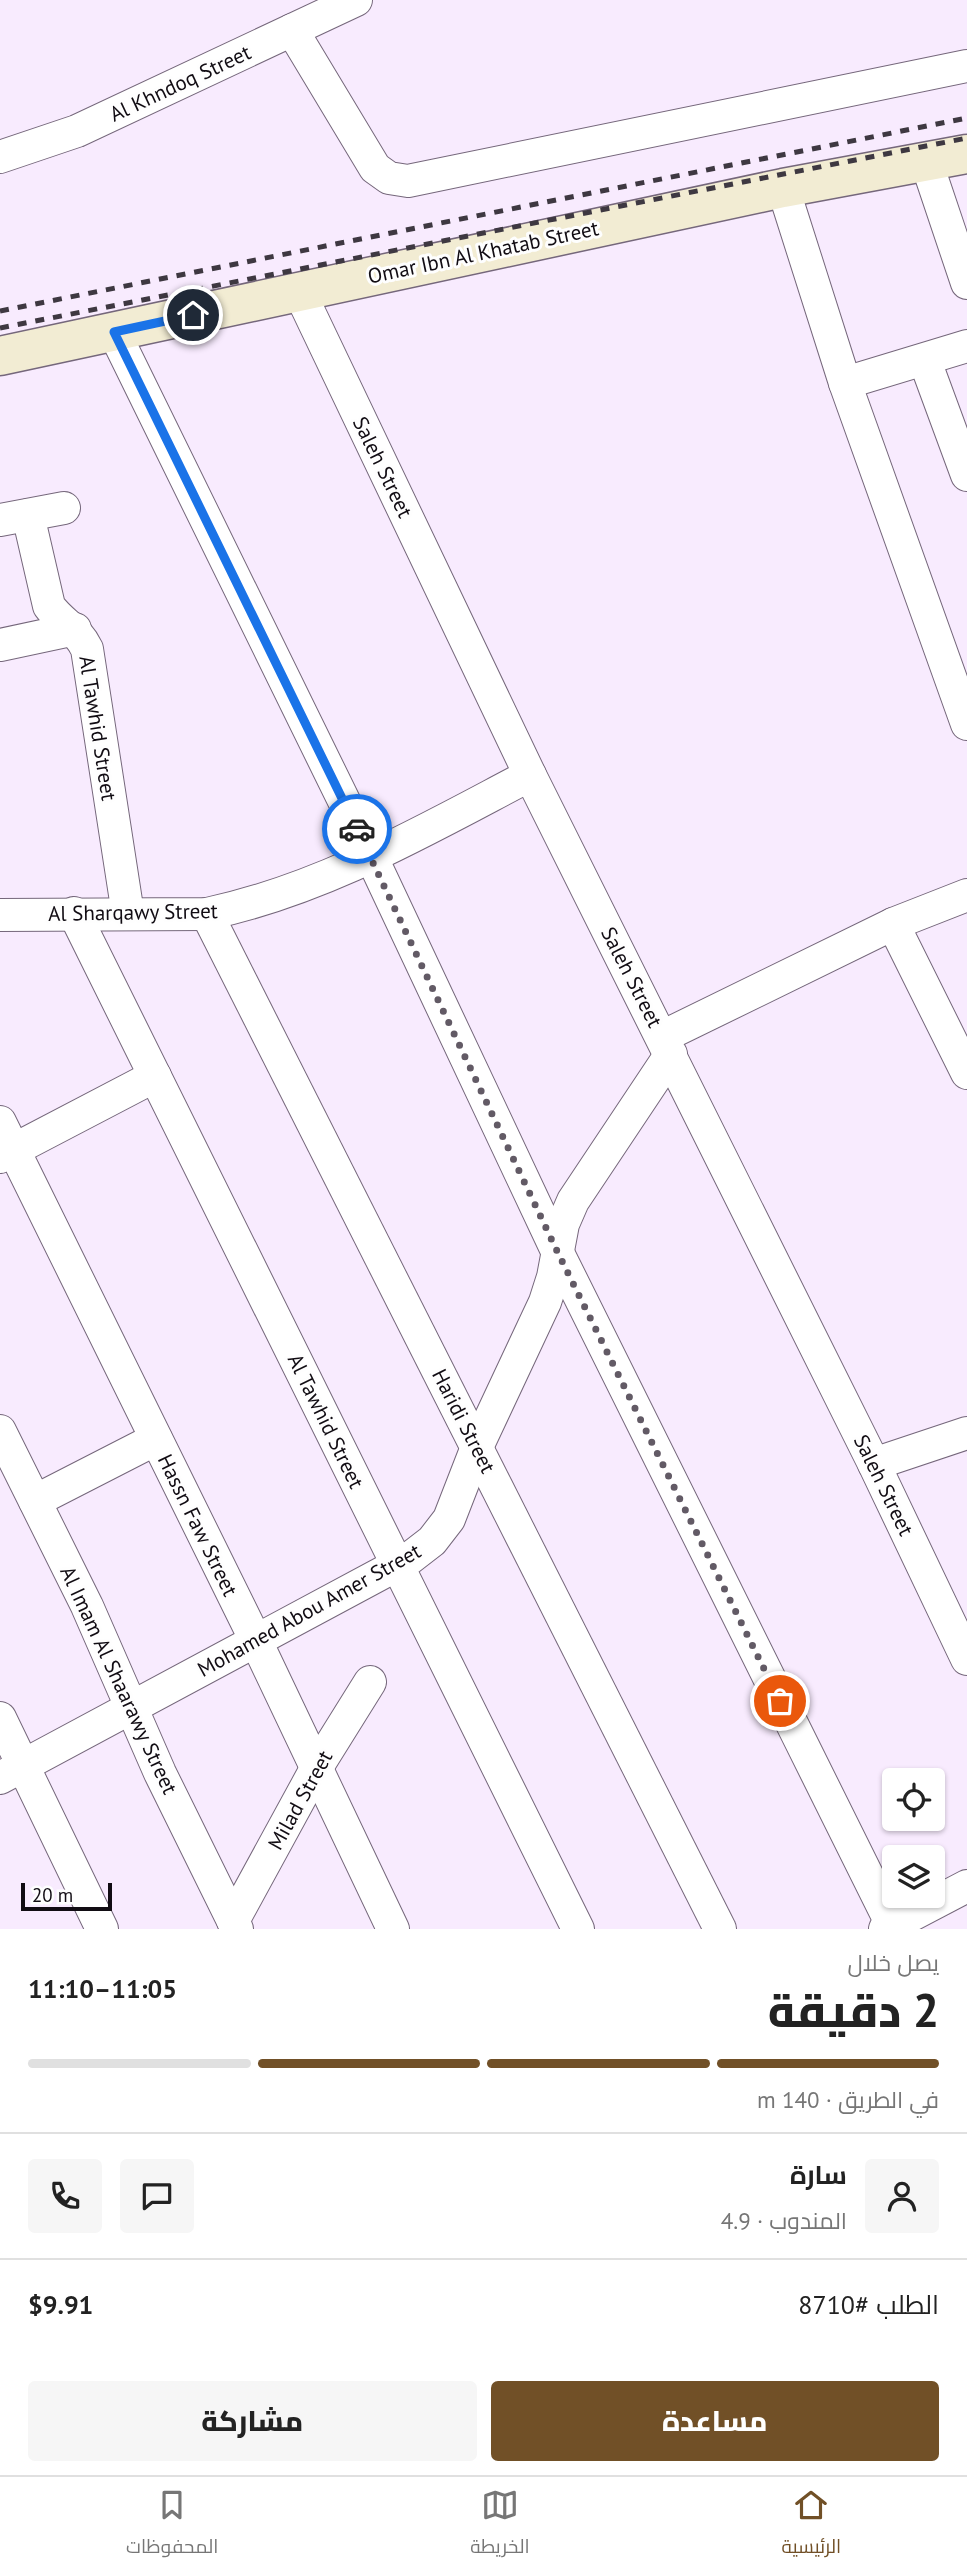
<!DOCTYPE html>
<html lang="ar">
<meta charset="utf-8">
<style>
body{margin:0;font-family:"PT Sans",Cairo,sans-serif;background:#f6f6f6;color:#222;direction:rtl;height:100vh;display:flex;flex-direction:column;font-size:26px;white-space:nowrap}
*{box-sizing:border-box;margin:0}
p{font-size:23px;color:#767676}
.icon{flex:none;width:38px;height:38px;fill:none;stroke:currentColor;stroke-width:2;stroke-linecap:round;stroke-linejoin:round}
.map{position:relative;height:1929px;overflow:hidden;direction:ltr}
.panel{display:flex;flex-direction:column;background:#fff;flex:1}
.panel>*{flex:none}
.buttons{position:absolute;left:882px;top:1768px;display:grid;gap:14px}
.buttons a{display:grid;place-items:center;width:63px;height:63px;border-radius:7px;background:#fff;box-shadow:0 2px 5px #0004;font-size:35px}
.scale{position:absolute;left:21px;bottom:18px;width:91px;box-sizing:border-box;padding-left:7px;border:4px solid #110c13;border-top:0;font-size:19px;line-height:24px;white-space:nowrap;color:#110c13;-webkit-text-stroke:5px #fefefe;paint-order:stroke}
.pin{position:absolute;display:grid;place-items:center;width:60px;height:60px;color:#fff;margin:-30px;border:4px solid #fff;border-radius:50%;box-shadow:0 2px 7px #0007}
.courier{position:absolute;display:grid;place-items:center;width:70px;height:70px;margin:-35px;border:5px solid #1a73e8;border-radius:50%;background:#fff;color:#222;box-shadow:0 2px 9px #0007}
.head em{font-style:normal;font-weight:800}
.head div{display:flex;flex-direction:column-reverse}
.head{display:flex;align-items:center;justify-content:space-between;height:119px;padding:0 28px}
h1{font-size:46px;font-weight:800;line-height:52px}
.bar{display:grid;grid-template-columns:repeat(4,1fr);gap:10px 7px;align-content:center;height:84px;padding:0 28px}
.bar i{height:9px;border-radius:5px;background:#e0e0e0}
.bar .selected{background:#715027}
.bar p{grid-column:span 4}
.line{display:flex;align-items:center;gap:18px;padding:0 28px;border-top:2px solid #e0e0e0}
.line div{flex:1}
.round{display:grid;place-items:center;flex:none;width:74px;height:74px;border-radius:7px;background:#f6f6f6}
.primary-button{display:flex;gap:14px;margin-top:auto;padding:14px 28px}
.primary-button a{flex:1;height:80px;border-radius:7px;background:#715027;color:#fff;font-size:28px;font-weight:800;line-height:80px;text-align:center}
.primary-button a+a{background:#f6f6f6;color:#222}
.menu{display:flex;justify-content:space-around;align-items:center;height:98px;border-top:2px solid #e0e0e0;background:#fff;font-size:19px;color:#767676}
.menu a{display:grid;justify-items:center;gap:4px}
.menu .selected{color:#715027}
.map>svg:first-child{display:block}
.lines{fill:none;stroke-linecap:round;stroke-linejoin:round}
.street-casing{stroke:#75677b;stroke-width:34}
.secondary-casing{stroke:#75677b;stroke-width:41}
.street{stroke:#fff;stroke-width:32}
.secondary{stroke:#f2ecd3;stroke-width:38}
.rail{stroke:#3e3841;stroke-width:5;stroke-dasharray:9 9;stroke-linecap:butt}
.done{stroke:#625a65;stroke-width:7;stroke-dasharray:0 12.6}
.route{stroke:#1a73e8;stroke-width:9}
.labels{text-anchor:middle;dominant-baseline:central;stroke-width:6;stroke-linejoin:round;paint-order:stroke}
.street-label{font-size:21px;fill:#110c13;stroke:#fefefe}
</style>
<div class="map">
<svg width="967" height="1929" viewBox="0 0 967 1929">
<rect width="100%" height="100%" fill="#f8ebfe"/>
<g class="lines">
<defs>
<g id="street">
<polyline points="292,30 375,168 389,178 408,181 967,66"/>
<polyline points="0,157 77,131 356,0"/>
<polyline points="926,161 967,283"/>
<polyline points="783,188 845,383 967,724"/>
<polyline points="300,293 530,775 874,1464 967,1659"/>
<polyline points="114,332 372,858 557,1251 894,1929"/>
<polyline points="925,361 967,475"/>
<polyline points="845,383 967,346"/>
<path d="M28,515L49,606C62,624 77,628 87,649L128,914"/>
<polyline points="0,520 64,508"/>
<polyline points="0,645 75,629"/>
<polyline points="74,913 578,1929"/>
<polyline points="207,914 720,1929"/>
<path d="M0,915L207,914C324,889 425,830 530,775"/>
<polyline points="893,924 967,1073"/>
<polyline points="662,1037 893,924 967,895"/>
<polyline points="0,1122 256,1641 393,1929"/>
<polyline points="0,1157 155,1076"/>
<polyline points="0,1431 87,1606 160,1773 237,1929"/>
<polyline points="874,1464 967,1433"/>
<polyline points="35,1501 156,1439"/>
<polyline points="0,1718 102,1929"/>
<polyline points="0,1778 410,1558 432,1541 449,1519 477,1447 545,1302 553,1277 563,1224 573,1201 671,1054"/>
<polyline points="233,1921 317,1767 370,1682"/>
<polyline points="885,1929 967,1886"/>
</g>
<polyline id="secondary" points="0,356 783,188 967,154"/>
</defs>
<use href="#street" class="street-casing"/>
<use href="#secondary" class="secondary-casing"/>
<use href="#street" class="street"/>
<use href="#secondary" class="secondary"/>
<g class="rail">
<polyline points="0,311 967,118"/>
<polyline points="0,328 967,138"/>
</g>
</g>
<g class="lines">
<polyline class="done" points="357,829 557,1251 780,1701"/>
<polyline class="route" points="193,315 114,332 357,829"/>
</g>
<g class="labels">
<g class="street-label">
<text transform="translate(180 83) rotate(-25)">Al Khndoq Street</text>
<text transform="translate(483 252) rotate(-12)">Omar Ibn Al Khatab Street</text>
<text transform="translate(383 467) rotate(64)">Saleh Street</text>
<text transform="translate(98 728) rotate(81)">Al Tawhid Street</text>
<text transform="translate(133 912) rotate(-1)">Al Sharqawy Street</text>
<text transform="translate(632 977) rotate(63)">Saleh Street</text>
<text transform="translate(326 1421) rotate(64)">Al Tawhid Street</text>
<text transform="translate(464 1421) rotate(63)">Haridi Street</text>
<text transform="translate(884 1485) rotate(64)">Saleh Street</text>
<text transform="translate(198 1525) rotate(64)">Hassn Faw Street</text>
<text transform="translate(309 1610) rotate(-29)">Mohamed Abou Amer Street</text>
<text transform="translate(119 1680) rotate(65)">Al Imam Al Shaarawy Street</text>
<text transform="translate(300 1800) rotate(-61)">Milad Street</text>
</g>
</g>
</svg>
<div class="buttons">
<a><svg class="icon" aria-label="locate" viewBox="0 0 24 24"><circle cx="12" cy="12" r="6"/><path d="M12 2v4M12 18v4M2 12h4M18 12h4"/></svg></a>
<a><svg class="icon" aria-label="layers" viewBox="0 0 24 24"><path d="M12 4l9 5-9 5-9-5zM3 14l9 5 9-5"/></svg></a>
</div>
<div class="scale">20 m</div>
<div class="pin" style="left:780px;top:1701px;background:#ea580c"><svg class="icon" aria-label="bag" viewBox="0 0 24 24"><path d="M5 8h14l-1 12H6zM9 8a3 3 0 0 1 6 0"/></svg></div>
<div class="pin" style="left:193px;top:315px;background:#1f2937"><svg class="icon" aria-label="home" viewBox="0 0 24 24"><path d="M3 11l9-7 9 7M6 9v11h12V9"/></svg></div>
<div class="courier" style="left:357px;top:829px"><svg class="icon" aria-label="car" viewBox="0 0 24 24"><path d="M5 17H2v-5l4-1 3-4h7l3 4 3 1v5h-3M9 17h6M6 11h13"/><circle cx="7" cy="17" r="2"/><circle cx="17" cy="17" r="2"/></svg></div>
</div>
<section class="panel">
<div class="head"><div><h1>2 دقيقة</h1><p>يصل خلال</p></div><em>11:05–11:10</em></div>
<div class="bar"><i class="selected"></i><i class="selected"></i><i class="selected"></i><i></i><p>في الطريق · 140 m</p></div>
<div class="line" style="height:126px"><a class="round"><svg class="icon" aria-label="person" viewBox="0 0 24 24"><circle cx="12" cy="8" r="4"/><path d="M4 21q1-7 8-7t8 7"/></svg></a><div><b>سارة</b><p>المندوب · 4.9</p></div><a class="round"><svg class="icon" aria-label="chat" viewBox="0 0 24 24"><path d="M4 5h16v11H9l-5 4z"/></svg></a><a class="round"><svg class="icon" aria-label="phone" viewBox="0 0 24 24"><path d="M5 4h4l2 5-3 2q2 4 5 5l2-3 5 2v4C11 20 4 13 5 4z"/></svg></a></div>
<div class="line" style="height:91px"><div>الطلب #8710</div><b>$9.91</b></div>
<div class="primary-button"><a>مساعدة</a><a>مشاركة</a></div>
</section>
<nav class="menu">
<a class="selected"><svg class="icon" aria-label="home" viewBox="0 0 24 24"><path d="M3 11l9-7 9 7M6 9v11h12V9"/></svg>الرئيسية</a>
<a><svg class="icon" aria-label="map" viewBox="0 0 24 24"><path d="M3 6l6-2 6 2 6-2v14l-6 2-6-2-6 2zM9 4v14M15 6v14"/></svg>الخريطة</a>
<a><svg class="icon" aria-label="saved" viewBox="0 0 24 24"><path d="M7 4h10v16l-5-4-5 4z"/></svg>المحفوظات</a>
</nav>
